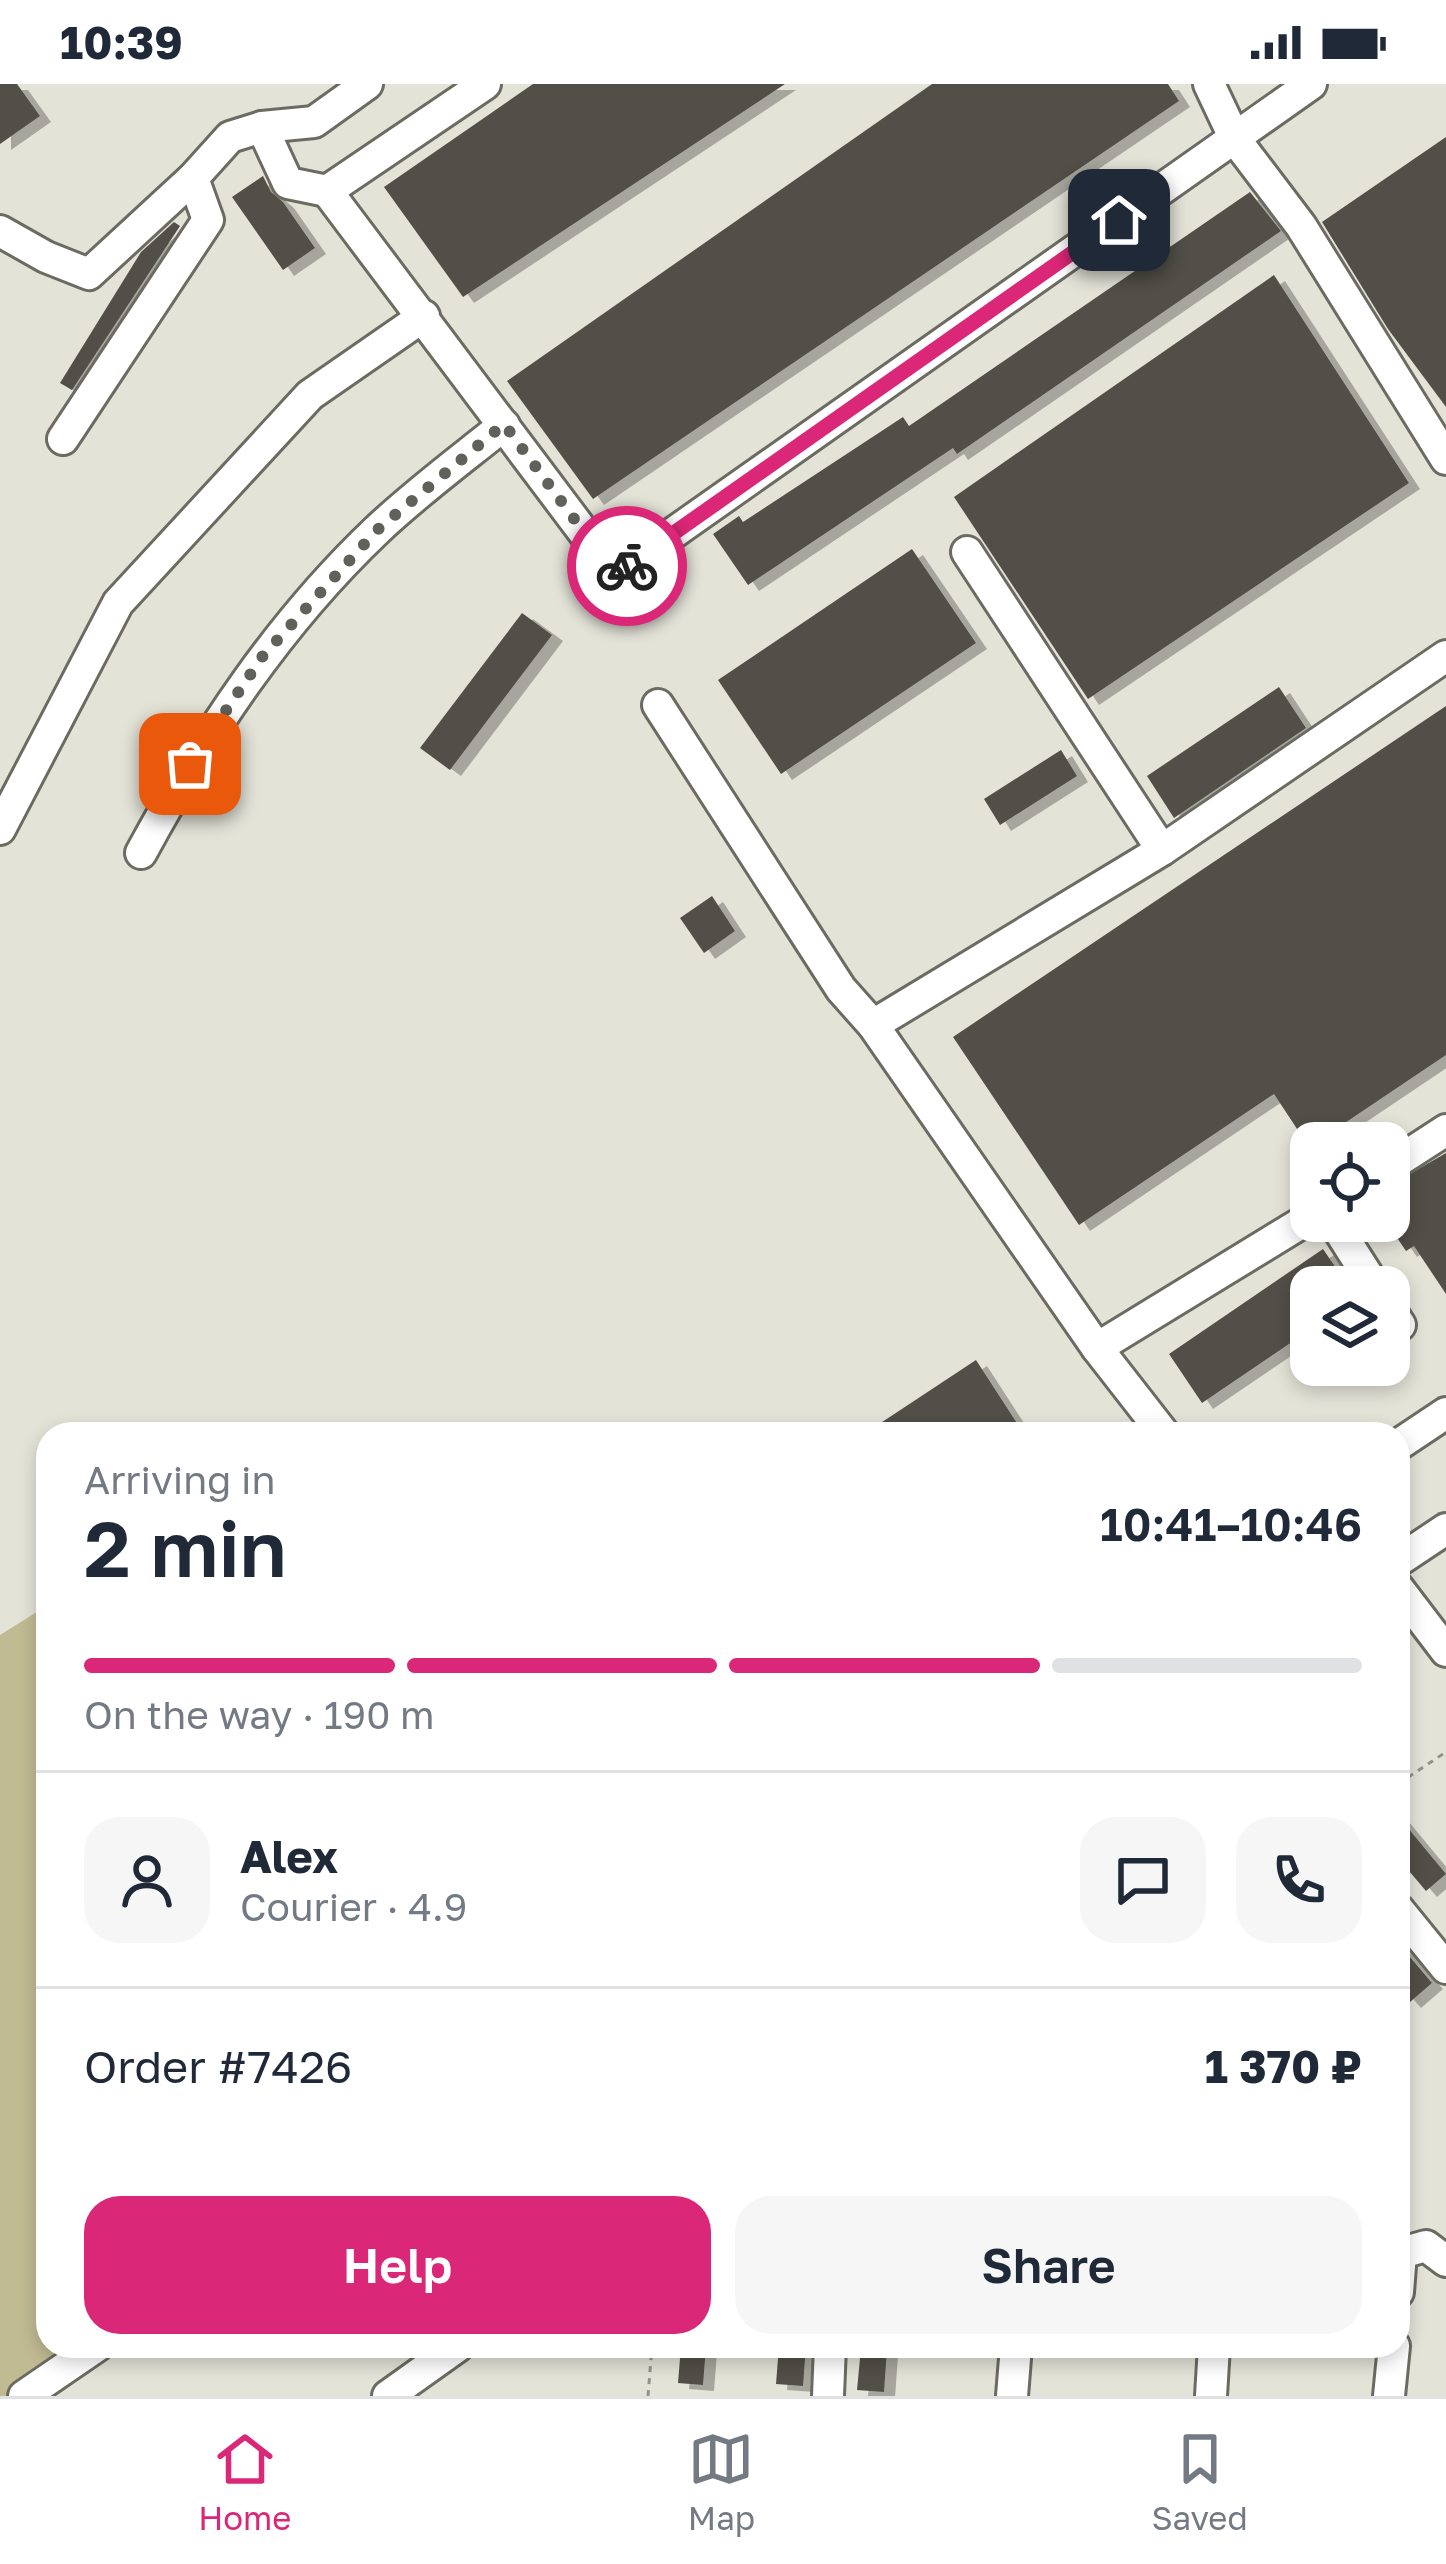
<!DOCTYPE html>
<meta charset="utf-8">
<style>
body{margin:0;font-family:"Golos Text",sans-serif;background:#f6f6f7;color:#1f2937;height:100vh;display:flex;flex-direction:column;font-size:45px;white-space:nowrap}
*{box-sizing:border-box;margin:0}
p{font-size:39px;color:#747a83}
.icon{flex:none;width:66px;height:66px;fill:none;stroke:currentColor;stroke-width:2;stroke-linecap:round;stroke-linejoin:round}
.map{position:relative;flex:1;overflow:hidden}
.side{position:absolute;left:36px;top:1338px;width:1374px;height:936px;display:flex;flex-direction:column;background:#fff;border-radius:36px;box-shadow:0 6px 18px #0003}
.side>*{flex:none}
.controls{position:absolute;left:1290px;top:1038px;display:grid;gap:24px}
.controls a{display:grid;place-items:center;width:120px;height:120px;border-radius:24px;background:#fff;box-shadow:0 6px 18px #0003;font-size:60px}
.pin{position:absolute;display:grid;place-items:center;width:102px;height:102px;color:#fff;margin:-51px;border-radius:24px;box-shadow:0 6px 18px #0006}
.courier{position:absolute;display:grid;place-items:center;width:120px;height:120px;margin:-60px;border:9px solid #db2777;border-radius:50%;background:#fff;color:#222;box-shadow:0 3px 15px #0007}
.headline em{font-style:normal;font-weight:600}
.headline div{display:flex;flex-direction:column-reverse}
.headline{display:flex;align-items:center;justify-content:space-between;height:204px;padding:0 48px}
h1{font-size:78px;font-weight:600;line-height:90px}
.bar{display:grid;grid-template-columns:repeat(4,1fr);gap:18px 12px;align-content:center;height:144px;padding:0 48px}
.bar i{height:15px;border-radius:9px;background:#e0e1e3}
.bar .selected{background:#db2777}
.bar p{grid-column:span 4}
.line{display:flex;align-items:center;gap:30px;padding:0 48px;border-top:3px solid #e0e1e3}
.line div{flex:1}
.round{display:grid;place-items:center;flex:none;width:126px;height:126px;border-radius:36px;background:#f6f6f7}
.primary-button{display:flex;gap:24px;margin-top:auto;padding:24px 48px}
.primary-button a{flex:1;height:138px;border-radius:36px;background:#db2777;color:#fff;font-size:48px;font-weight:600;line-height:138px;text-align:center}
.primary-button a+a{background:#f6f6f7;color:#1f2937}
.status{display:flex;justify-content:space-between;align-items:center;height:84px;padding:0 60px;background:#fff;direction:ltr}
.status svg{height:33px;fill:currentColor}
.menu{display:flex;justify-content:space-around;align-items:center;height:168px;border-top:3px solid #e0e1e3;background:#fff;font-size:33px;color:#747a83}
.menu a{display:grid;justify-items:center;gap:6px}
.menu .selected{color:#db2777}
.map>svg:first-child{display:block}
.green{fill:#c1bb93}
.building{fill:#515047;filter:url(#shadow)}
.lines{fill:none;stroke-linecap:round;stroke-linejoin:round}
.minor-casing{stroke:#6c6b61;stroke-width:36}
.path{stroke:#93938b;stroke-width:3;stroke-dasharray:6 6;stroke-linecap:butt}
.minor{stroke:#fff;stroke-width:30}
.done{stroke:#61615b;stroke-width:12;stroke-dasharray:0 21.6}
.route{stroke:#db2777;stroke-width:15}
</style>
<div class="status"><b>10:39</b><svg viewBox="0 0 49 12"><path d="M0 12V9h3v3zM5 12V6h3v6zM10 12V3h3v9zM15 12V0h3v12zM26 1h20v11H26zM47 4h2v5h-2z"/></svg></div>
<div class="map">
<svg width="1446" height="2312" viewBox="0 0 1446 2312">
<defs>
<filter id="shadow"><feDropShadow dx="11" dy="6" stdDeviation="0" flood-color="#0004"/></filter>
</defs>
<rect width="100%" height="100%" fill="#e4e3d8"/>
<polygon class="green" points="48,1521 48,2262 88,2262 17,2312 0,2312 0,1551"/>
<g class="building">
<polygon points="0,0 17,0 40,32 0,60"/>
<polygon points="533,0 785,0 463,213 384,103"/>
<polygon points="932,0 1168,0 1179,17 593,415 507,297"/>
<polygon points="1446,53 1446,323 1388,245 1322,138"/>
<polygon points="263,92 271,108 283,118 315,164 283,186 232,113"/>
<polygon points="1250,108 1281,147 957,370 953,364 748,501 713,450 739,432 743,438 903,333 909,342"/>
<polygon points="174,138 180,142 72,306 60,299 141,168"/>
<polygon points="1274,191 1409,399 1088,615 954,413"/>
<polygon points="912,465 976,559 781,690 718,596"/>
<polygon points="522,529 552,551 450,686 420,664"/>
<polygon points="1279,603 1306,644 1174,734 1147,692"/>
<polygon points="1446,622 1446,971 1309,1063 1274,1010 1079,1141 953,953"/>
<polygon points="1061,666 1077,692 1000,741 984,715"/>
<polygon points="712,812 735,847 704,869 680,834"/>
<polygon points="1446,1069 1446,1210 1414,1162 1406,1167 1389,1142 1389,1102"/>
<polygon points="1323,1165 1349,1203 1311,1203 1311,1245 1202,1319 1169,1270"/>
<polygon points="976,1276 1024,1350 864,1350"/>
<polygon points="1398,1732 1446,1790 1426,1807 1398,1774"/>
<polygon points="1398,1859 1432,1899 1410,1918 1398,1904"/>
<polygon points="681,2262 706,2262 703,2301 678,2299"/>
<polygon points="779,2262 806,2262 803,2302 776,2300"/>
<polygon points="861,2264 887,2265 884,2308 857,2306"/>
</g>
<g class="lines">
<defs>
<g id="minor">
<polyline points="1209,0 1235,55 1301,142 1446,375"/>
<polyline points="262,43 314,38 367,0"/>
<polyline points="327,107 485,0"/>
<polyline points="0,147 46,173 89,190 193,94"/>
<polyline points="63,355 208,136 193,94 230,53 262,43 288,99 327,107 615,490 1311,0"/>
<polyline points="967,468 1162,766"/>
<polyline points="658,621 841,905 873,941 1097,1264 1164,1350"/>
<polyline points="0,745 118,519 310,311 424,232"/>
<path d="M141,769C205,651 279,539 377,446C417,408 462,375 504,341"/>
<polyline points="873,941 1162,766 1446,572"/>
<polyline points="1389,1083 1446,1046"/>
<polyline points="1333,1137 1375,1203"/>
<polyline points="1389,1224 1400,1241"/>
<polyline points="1097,1264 1311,1133"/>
<polyline points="1398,1361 1446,1329"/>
<polyline points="1398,1477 1446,1445"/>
<polyline points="1398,1504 1446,1567"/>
<polyline points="1398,1825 1446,1884"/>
<polyline points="1398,2208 1401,2169 1426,2162 1446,2177"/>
<polyline points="24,2312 97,2262"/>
<polyline points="388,2312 458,2262"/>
<polyline points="828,2312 830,2262"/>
<polyline points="1012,2312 1016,2262"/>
<polyline points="1211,2312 1214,2262"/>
<polyline points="1389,2312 1394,2262"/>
</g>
</defs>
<use href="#minor" class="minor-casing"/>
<g class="path">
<polyline points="1398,1700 1446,1668"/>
<polyline points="648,2312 652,2262"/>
</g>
<use href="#minor" class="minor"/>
</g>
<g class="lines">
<polyline class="done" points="190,680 262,573 377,446 504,340 615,490 627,482"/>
<polyline class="route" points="627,482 1119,136"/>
</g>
</svg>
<div class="controls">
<a><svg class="icon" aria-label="locate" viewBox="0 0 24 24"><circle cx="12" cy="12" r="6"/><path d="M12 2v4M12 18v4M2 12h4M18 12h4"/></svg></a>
<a><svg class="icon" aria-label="layers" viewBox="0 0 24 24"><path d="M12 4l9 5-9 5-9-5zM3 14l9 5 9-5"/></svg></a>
</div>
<div class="pin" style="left:190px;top:680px;background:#ea580c"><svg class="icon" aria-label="bag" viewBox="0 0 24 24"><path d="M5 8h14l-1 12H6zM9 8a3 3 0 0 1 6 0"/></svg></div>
<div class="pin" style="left:1119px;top:136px;background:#1f2937"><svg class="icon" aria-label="home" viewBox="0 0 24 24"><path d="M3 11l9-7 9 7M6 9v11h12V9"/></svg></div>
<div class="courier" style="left:627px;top:482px"><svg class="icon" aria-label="bike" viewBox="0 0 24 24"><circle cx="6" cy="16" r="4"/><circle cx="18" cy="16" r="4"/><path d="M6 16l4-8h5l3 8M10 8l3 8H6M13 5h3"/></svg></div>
<section class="side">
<div class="headline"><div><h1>2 min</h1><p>Arriving in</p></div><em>10:41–10:46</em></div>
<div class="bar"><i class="selected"></i><i class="selected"></i><i class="selected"></i><i></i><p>On the way · 190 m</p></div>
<div class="line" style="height:216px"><a class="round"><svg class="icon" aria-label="person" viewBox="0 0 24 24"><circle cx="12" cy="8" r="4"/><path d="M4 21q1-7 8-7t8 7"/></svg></a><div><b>Alex</b><p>Courier · 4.9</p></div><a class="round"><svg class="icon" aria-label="chat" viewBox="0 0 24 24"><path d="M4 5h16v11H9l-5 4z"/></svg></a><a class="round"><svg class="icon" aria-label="phone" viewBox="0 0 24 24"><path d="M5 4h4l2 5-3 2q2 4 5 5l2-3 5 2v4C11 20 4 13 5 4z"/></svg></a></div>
<div class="line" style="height:156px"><div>Order #7426</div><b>1 370 ₽</b></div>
<div class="primary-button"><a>Help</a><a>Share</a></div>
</section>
</div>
<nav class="menu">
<a class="selected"><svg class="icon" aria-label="home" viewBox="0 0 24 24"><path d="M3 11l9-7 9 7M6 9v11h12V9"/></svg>Home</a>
<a><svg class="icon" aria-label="map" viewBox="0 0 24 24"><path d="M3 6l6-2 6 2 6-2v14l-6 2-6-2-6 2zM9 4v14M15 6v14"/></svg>Map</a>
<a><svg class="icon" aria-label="saved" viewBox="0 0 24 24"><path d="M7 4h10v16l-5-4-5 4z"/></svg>Saved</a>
</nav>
